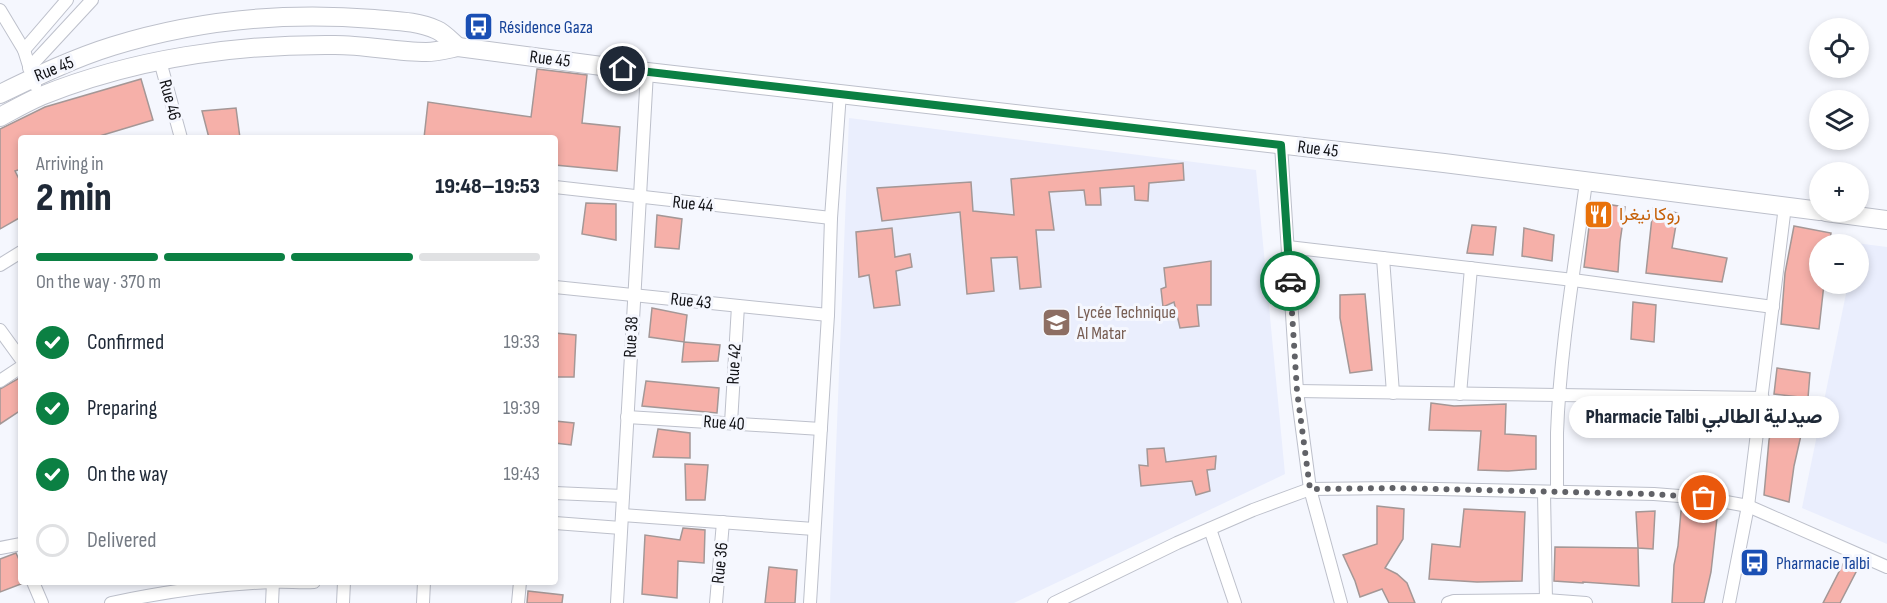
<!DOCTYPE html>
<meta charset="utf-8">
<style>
body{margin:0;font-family:"Sofia Sans Condensed",Vazirmatn,sans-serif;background:#f6f6f7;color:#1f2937;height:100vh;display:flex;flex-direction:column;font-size:22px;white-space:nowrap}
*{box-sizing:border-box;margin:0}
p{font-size:20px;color:#747a83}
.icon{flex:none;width:33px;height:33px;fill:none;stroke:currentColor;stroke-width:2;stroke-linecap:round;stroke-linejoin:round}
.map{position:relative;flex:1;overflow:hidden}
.sheet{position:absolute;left:18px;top:135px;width:540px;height:450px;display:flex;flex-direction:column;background:#fff;border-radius:6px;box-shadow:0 3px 9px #0003}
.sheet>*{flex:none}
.buttons{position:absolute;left:1809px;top:18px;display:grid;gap:12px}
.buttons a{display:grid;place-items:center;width:60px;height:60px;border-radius:50%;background:#fff;box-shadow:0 3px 9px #0003;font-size:30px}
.pin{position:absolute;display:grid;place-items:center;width:51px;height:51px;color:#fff;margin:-26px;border:3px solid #fff;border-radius:50%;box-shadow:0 2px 6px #0007}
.courier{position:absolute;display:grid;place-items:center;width:60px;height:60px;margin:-30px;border:4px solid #0b8043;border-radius:50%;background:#fff;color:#222;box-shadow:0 2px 8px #0007}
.bubble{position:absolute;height:42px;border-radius:21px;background:#fff;box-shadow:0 3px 9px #0003;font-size:20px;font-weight:800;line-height:42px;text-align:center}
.headline em{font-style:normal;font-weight:800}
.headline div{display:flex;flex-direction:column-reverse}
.headline{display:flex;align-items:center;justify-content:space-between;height:102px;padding:0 18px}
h1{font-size:39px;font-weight:800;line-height:45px}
.bar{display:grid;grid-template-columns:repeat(4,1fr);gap:9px 6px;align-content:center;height:72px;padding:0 18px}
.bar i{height:8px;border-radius:4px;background:#e0e1e3}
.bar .on{background:#0b8043}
.bar p{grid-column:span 4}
ol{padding:0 18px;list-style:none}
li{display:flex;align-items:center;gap:18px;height:66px}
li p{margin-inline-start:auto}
li .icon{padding:6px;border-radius:50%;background:#0b8043;color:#fff;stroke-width:4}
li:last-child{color:#747a83}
li i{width:33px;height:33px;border:3px solid #e0e1e3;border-radius:50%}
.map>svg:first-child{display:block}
.built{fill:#eaeefd}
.building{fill:#f6b0a9;stroke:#a49796;stroke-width:1.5}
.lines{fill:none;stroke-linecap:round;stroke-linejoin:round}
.street-casing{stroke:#bdc0cb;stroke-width:14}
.secondary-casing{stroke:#bdc0cb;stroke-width:20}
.street{stroke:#fff;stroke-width:12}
.secondary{stroke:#fff;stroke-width:18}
.done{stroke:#616267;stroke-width:6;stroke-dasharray:0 10.8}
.route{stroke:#0b8043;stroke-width:8}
.labels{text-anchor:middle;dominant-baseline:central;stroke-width:6;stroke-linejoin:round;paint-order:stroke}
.transit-label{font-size:18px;fill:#164399;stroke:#f5f7fe;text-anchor:start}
.street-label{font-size:18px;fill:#111216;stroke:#f5f7fe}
.food-label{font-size:18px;fill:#c56008;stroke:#f5f7fe;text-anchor:start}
.education-label{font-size:18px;fill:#785e54;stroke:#f5f7fe;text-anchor:start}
</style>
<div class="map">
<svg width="1887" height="603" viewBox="0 0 1887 603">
<rect width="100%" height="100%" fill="#f5f7fe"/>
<g class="built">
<polygon points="849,118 1256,170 1285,474 1014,603 830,603"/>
<polygon points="1856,243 1887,247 1887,544 1802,508 1848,284 1858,284 1858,244 1856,244"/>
</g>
<g class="building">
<polygon points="537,69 587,75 582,123 620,127 617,171 555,165 555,138 424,138 428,102 531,117"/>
<polygon points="141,79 153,120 93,138 21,138 21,169 15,171 21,183 21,217 0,229 0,129 45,107"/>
<polygon points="236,108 240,138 209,138 202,111"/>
<polygon points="1183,163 1184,180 1149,183 1148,201 1135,200 1134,186 1100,188 1101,205 1086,205 1084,190 1049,192 1054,230 1036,230 1041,287 1020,289 1017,257 991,258 994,291 967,294 960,212 882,221 877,188 971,182 973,211 1014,215 1011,179"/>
<polygon points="1592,202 1625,207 1620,242 1618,272 1584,267"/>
<polygon points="586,203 616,204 616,240 582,234"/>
<polygon points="1653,208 1678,213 1672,248 1727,258 1722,282 1646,273"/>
<polygon points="657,215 682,219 679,249 655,247"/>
<polygon points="1472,225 1496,227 1493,255 1467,253"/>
<polygon points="1794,226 1831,233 1829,244 1820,244 1820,284 1824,284 1819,329 1781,324 1785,273"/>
<polygon points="892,228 895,257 910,254 912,267 896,271 900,305 874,308 869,275 859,277 856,232"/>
<polygon points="1524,228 1554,235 1552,261 1522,256"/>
<polygon points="1211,261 1211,305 1197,305 1199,326 1180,328 1174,302 1163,307 1161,289 1166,287 1164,268"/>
<polygon points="1365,294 1372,370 1350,373 1340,318 1340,295"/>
<polygon points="1633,302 1656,305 1654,342 1631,339"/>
<polygon points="652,308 687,315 684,342 649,337"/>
<polygon points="555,333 576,335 574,377 555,377"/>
<polygon points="684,342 720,345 718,361 682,362"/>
<polygon points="1777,368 1810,373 1808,398 1774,394"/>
<polygon points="21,377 21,410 0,424 0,389"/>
<polygon points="646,381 719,388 717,413 642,406"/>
<polygon points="1431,403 1454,406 1506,404 1505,434 1536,436 1536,469 1508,471 1478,470 1481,431 1429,430"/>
<polygon points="1602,406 1702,408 1703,437 1602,435"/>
<polygon points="1774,417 1804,422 1794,466 1789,502 1764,495 1769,440"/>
<polygon points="555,421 574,423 571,445 555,443"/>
<polygon points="658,429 690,433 690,458 653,457"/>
<polygon points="1164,448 1166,462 1216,456 1215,469 1207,470 1210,491 1196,495 1192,481 1141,486 1139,465 1148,466 1147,449"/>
<polygon points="685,464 708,465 705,500 686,500"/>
<polygon points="1377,506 1404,509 1403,539 1385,568 1397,574 1407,583 1415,603 1389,603 1382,589 1360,597 1355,581 1343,555 1377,544"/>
<polygon points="1464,509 1525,512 1522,581 1477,582 1429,579 1432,544 1460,547"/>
<polygon points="1655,511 1653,549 1638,548 1636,512"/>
<polygon points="1681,511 1717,518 1711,572 1704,603 1672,603 1674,565 1678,546"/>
<polygon points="683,528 705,530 704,563 678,561 677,598 642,594 645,535 680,540"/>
<polygon points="1555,547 1638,548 1639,586 1583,582 1583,583 1554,581"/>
<polygon points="16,553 21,564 21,584 0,592 0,559"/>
<polygon points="1843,564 1857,570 1840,603 1823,603"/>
<polygon points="769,567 797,570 795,603 765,603"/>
<polygon points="528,591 563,595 562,603 527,603"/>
</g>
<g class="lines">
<defs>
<g id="street">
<polyline points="0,10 24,50 35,85"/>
<polyline points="24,50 67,0"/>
<polyline points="160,61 181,138"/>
<polyline points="29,68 92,0"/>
<polyline points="1281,145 1297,391 1310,489 1341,603"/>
<polyline points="555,187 831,218"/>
<polyline points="1288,247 1573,280 1773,307"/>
<polyline points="1383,258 1393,393"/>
<polyline points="0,265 21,252"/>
<polyline points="555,287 828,315"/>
<polyline points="0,330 21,359"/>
<polyline points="0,381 21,367"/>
<polyline points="1297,391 1763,398"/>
<polyline points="1460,394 1471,268"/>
<polyline points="627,417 821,429"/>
<polyline points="731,423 738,306"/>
<path d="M1557,492C1557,472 1557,452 1557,433C1560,349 1575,265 1586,182"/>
<polyline points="555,493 623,496"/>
<polyline points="1544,493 1546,600"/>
<polyline points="622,515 814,529"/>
<polyline points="555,523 621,528"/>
<polyline points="1210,529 1235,603"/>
<polyline points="0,548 21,544"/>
<polyline points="33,582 42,603"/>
<path d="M111,603C163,592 219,584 272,582C286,581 300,583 314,582"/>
<polyline points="272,603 273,582"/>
<polyline points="343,603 344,582"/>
<polyline points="423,603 424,582"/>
<polyline points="518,603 520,582"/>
<polyline points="617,603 647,72"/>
<polyline points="716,603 723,522"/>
<polyline points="810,603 828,315 831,218 840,93"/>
<polyline points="1054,603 1177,543 1253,510 1310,489 1394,488 1654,494 1704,498 1748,506 1887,567"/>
<polyline points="1448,603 1454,601 1546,600 1586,603"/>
<polyline points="1729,603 1748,506 1785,206"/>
</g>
<g id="secondary">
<path d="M0,94C37,76 74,58 113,46C197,20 287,12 374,19C395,21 417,21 437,30C444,33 451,41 458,47"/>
<path d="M0,117C13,110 27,102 41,96C133,59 236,44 335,45C366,45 396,52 426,52C437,52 448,49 458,47L647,72L1444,163L1820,211"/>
<polyline points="1826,212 1887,220"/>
</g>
</defs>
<use href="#street" class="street-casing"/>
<use href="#secondary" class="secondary-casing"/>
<use href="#street" class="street"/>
<use href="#secondary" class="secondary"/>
</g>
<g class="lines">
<polyline class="done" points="1290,281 1297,391 1310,489 1394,488 1654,494 1704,498"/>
<polyline class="route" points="623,69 1281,145 1290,281"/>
</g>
<defs>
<symbol id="bus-square" viewBox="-11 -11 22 22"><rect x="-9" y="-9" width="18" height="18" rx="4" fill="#1a4fb4" stroke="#f5f7fe"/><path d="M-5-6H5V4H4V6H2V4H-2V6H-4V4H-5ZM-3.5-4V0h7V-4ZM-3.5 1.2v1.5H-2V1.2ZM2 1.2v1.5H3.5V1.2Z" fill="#fff"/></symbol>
<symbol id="restaurant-square" viewBox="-11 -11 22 22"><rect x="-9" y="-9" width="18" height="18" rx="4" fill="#e8710a" stroke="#f5f7fe"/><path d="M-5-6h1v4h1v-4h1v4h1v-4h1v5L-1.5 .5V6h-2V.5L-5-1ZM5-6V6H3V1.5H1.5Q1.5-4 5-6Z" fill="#fff"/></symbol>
<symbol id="school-square" viewBox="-11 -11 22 22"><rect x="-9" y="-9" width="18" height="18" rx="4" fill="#8d6e63" stroke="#f5f7fe"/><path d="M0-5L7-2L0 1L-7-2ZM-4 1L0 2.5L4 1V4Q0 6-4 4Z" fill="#fff"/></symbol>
</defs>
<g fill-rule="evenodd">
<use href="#bus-square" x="462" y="10" width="33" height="33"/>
<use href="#restaurant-square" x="1582" y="198" width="33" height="33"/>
<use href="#school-square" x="1040" y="306" width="33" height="33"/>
<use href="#bus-square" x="1738" y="546" width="33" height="33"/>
</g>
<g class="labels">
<g class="transit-label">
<text x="499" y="27">Résidence Gaza</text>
<text x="1776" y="563">Pharmacie Talbi</text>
</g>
<g class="street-label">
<text transform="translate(550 59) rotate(7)">Rue 45</text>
<text transform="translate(54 69) rotate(-22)">Rue 45</text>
<text transform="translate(170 100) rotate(75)">Rue 46</text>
<text transform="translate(1318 149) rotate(7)">Rue 45</text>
<text transform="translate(693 204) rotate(6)">Rue 44</text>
<text transform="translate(691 301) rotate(6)">Rue 43</text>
<text transform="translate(631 337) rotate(-87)">Rue 38</text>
<text transform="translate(734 364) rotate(-87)">Rue 42</text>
<text transform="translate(724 423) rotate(4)">Rue 40</text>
<text transform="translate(720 563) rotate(-84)">Rue 36</text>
</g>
<g class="food-label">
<text x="1619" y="214">روكا نيغرا</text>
</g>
<g class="education-label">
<text x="1077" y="312">Lycée Technique<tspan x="1077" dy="21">Al Matar</tspan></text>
</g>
</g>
</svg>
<div class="buttons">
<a><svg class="icon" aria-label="locate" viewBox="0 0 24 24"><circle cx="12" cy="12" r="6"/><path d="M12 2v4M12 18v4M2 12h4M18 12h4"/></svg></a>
<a><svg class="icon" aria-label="layers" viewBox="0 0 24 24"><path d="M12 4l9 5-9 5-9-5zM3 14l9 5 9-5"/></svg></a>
<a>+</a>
<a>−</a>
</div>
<div class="pin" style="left:1704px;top:498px;background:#ea580c"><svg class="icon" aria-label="bag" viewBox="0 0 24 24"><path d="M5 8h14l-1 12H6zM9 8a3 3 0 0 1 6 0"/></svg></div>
<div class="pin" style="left:623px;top:69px;background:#1f2937"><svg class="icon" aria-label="home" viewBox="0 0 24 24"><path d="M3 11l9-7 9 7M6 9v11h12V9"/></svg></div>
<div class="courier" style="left:1290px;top:281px"><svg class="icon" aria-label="car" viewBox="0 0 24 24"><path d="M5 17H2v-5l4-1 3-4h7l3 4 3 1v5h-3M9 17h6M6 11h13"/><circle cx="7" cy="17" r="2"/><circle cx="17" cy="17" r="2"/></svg></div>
<div class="bubble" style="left:1569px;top:396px;width:270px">Pharmacie Talbi صيدلية الطالبي</div>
<section class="sheet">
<div class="headline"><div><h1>2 min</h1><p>Arriving in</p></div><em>19:48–19:53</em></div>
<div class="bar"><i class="on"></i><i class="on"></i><i class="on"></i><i></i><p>On the way · 370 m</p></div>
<ol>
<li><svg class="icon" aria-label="check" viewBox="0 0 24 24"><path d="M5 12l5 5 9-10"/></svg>Confirmed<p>19:33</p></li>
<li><svg class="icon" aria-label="check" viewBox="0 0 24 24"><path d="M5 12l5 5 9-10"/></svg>Preparing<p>19:39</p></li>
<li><svg class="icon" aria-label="check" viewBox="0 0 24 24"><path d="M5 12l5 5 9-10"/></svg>On the way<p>19:43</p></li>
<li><i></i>Delivered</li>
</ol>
</section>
</div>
